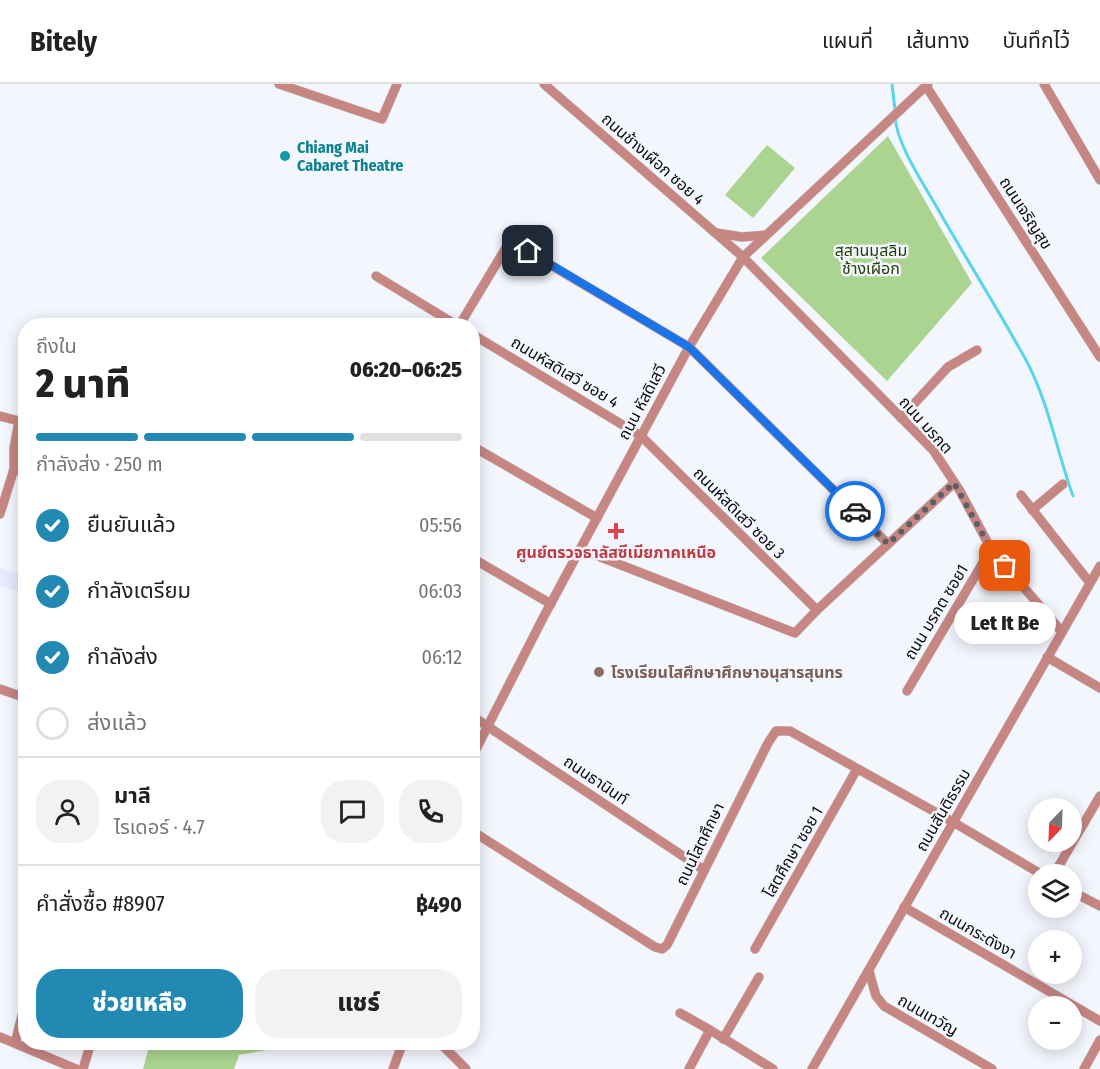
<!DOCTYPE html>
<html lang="th">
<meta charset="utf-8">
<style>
body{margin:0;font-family:"Fira Sans Condensed","Noto Sans Thai",sans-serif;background:#f2f2f2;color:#222;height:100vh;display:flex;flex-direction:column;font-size:22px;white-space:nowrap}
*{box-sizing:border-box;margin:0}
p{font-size:20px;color:#767676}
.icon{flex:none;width:33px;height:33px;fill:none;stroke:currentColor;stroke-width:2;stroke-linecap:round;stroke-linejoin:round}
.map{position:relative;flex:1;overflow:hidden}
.details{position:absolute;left:18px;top:234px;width:462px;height:732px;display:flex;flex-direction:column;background:#fff;border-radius:24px;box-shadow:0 3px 15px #0003}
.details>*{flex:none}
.needle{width:39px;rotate:203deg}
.fabs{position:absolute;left:1028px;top:714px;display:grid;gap:12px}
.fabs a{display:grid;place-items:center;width:54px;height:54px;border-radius:50%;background:#fff;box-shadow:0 3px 15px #0003;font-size:30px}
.pin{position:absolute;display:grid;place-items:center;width:51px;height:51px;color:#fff;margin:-26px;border-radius:12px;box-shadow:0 3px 9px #0006}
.courier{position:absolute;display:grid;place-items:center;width:60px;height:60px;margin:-30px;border:4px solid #1a73e8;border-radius:50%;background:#fff;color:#222;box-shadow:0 2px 8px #0007}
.bubble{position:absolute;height:42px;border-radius:21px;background:#fff;box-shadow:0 3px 15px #0003;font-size:20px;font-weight:800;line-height:42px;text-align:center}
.head em{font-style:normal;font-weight:800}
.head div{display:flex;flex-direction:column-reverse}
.head{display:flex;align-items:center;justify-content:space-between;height:102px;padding:0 18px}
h1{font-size:39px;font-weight:800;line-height:45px}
.bar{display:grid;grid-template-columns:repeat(4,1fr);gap:9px 6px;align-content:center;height:72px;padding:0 18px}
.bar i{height:8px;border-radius:4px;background:#e0e0e0}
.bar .selected{background:#228ab2}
.bar p{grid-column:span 4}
.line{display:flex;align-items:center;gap:15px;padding:0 18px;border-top:2px solid #e0e0e0}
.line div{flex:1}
.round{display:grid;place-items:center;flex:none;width:63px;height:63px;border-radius:24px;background:#f2f2f2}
ol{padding:0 18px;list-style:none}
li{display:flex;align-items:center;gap:18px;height:66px}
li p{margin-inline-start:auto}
li .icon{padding:6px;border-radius:50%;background:#228ab2;color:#fff;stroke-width:4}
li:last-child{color:#767676}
li i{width:33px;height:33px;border:3px solid #e0e0e0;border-radius:50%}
.primary-button{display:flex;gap:12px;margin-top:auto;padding:12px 18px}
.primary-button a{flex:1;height:69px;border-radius:24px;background:#228ab2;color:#fff;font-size:24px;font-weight:800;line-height:69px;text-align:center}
.primary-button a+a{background:#f2f2f2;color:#222}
header{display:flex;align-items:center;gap:36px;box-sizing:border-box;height:84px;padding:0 30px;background:#fff;border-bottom:2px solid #e0e0e0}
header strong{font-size:28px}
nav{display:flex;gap:33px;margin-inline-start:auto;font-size:21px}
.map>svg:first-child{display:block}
.built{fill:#e8ebfe}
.green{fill:#abd490}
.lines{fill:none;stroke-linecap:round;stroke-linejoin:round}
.stream{stroke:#56d5ec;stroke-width:3}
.minor-casing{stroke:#cfd1d7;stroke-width:10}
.minor{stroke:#c68682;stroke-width:9}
.done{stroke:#5d5e63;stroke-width:6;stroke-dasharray:0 10.8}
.route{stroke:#1a73e8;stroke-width:8}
.culture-dot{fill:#0f9aa8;stroke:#f4f6fd;stroke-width:2}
.health-dot{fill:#e0444e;stroke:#f4f6fd;stroke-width:2}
.education-dot{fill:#8d6e63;stroke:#f4f6fd;stroke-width:2}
.labels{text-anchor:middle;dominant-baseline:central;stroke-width:5;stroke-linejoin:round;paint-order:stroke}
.culture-label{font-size:16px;font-weight:bold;fill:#0d838f;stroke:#f4f6fd;text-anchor:start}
.street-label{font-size:16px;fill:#0b0c10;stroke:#f4f6fd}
.park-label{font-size:16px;fill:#234008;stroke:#f4f6fd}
.health-label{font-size:16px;font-weight:bold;fill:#be3a42;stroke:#f4f6fd}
.education-label{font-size:16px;font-weight:bold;fill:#785e54;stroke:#f4f6fd;text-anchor:start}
</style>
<header>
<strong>Bitely</strong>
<nav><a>แผนที่</a><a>เส้นทาง</a><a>บันทึกไว้</a></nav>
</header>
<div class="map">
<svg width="1100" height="985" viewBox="0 0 1100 985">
<rect width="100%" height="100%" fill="#f4f6fd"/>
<polygon class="built" points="0,484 25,491 25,509 0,502"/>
<g class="green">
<polygon points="888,52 972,199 887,297 761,174"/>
<polygon points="767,61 795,84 753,134 725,111"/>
<polygon points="150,959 150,958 285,959 283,963 239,971 234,985 143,985"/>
</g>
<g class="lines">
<g class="stream">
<polyline points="892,0 895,26"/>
<path d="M895,33C897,60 921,96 935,120C965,173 998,225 1027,278C1049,320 1057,368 1073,412"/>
</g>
<defs>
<g id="minor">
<polyline points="279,0 382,35 397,0"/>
<polyline points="544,0 743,173 933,366 960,407 991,465 1062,548"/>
<polyline points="1044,0 1100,96"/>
<polyline points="926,2 1100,273"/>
<polyline points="717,149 742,153 766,151"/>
<polyline points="376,192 458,242"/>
<polyline points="459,242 510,157 689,263 888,460"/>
<polyline points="472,250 641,352 817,526"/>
<polyline points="0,332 19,337 14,364 14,385 0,430"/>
<polyline points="901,334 948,283 977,266"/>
<polyline points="472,362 597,434"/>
<polyline points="14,385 26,389"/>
<polyline points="1021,411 1090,499"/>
<polyline points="1032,426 1063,400"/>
<polyline points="580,465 795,549 817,526 954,399"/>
<polyline points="472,474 551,520"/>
<polyline points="1047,573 1100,604"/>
<polyline points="0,605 26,614"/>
<polyline points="907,607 991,465"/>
<polyline points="472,632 704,786"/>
<polyline points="472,673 543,534 689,263 743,173 928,0"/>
<polyline points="472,747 655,863 662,865 667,861 768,659 776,647 790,647 953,738 1041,790"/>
<polyline points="1054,790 1100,712"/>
<polyline points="1071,807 1100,822"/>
<polyline points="904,823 1100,937"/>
<polyline points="755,865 857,685"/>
<polyline points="869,887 876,912 884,922 992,985"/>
<polyline points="680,929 710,946"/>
<polyline points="0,953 76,985"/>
<polyline points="723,955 759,893"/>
<polyline points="439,958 466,985"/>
<polyline points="15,959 26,916"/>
<polyline points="83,985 91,958"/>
<polyline points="393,985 403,958"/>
<polyline points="689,985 710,946 773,985"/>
<polyline points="812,985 1100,482"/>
<polyline points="1084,985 1100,956"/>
</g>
</defs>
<use href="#minor" class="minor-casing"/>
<use href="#minor" class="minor"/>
</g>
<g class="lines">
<polyline class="done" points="855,427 888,460 954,399 991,465 1005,482"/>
<polyline class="route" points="528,167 689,263 855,427"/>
</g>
<circle class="culture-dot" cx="285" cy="72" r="6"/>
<path class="health-dot" d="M613 438h6v6h6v6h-6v6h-6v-6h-6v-6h6z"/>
<circle class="education-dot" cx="599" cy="588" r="6"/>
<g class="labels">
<g class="culture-label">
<text x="297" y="63">Chiang Mai<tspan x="297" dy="18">Cabaret Theatre</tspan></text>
</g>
<g class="street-label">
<text transform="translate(653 75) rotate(41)">ถนนช้างเผือก ซอย 4</text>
<text transform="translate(1026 129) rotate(57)">ถนนเจริญสุข</text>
<text transform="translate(565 288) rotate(31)">ถนนหัสดิเสวี ซอย 4</text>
<text transform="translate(642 318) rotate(-62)">ถนน หัสดิเสวี</text>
<text transform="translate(926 341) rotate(48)">ถนน มรกต</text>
<text transform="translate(739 429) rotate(45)">ถนนหัสดิเสวี ซอย 3</text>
<text transform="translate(936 528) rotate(-59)">ถนน มรกต ซอย1</text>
<text transform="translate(596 696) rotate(34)">ถนนธานินท์</text>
<text transform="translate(943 726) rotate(-60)">ถนนสันติธรรม</text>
<text transform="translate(700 760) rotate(-64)">ถนนโสตศึกษา</text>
<text transform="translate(793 768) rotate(-60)">โสตศึกษา ซอย 1</text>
<text transform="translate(978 849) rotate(30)">ถนนกระดังงา</text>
<text transform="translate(928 931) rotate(30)">ถนนเทวัญ</text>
</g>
<g class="park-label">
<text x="871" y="166">สุสานมุสลิม<tspan x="871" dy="18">ช้างเผือก</tspan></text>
</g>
<g class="health-label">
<text x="616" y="468">ศูนย์ตรวจธาลัสซีเมียภาคเหนือ</text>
</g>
<g class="education-label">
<text x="611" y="588">โรงเรียนโสศึกษาศึกษาอนุสารสุนทร</text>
</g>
</g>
</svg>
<div class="fabs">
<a><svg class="needle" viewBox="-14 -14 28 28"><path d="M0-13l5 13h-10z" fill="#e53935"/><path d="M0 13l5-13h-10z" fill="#767676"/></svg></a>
<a><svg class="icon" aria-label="layers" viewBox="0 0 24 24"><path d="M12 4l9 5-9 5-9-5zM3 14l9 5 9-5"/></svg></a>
<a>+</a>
<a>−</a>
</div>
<div class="pin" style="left:1005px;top:482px;background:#ea580c"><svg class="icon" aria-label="bag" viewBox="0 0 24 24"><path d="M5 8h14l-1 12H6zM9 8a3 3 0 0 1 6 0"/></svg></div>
<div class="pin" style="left:528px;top:167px;background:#1f2937"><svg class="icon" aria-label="home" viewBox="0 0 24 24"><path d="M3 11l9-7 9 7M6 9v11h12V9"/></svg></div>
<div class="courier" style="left:855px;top:427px"><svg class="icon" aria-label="car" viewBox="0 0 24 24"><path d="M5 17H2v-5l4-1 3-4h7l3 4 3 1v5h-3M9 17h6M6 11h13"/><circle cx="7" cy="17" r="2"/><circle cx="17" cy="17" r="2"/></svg></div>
<div class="bubble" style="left:954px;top:518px;width:102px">Let It Be</div>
<section class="details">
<div class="head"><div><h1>2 นาที</h1><p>ถึงใน</p></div><em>06:20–06:25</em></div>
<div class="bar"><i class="selected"></i><i class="selected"></i><i class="selected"></i><i></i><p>กำลังส่ง · 250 m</p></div>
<ol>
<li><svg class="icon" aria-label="check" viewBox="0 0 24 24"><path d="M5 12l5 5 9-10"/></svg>ยืนยันแล้ว<p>05:56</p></li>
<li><svg class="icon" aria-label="check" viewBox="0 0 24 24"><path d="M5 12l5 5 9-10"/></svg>กำลังเตรียม<p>06:03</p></li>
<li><svg class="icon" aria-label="check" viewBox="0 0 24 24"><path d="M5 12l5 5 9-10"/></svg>กำลังส่ง<p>06:12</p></li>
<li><i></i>ส่งแล้ว</li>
</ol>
<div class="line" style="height:108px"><a class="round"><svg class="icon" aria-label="person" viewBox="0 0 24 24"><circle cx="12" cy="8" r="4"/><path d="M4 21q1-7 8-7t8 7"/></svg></a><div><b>มาลี</b><p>ไรเดอร์ · 4.7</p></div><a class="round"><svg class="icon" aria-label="chat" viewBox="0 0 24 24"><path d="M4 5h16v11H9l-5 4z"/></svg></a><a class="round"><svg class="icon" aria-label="phone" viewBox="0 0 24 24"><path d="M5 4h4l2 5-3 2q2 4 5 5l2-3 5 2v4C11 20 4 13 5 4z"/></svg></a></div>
<div class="line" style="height:78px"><div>คำสั่งซื้อ #8907</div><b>฿490</b></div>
<div class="primary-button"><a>ช่วยเหลือ</a><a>แชร์</a></div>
</section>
</div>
